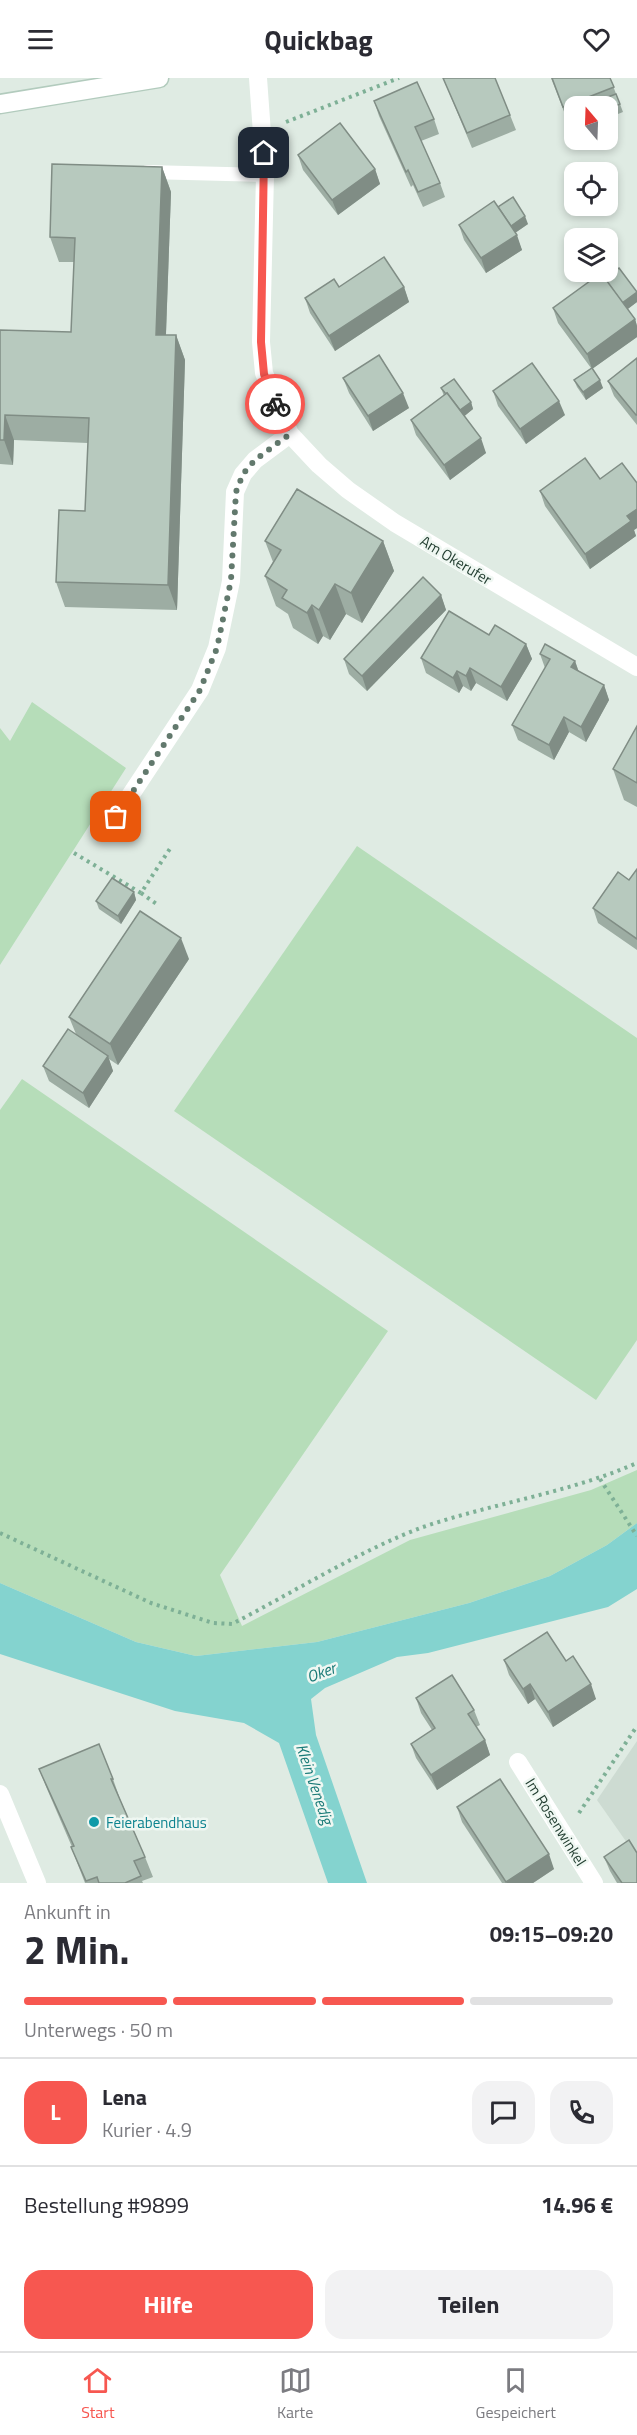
<!DOCTYPE html>
<html lang="de">
<meta charset="utf-8">
<style>
body{margin:0;font-family:"Titillium Web",sans-serif;background:#f2f2f3;color:#2b2b33;height:100vh;display:flex;flex-direction:column;font-size:22px;white-space:nowrap}
*{box-sizing:border-box;margin:0}
p{font-size:20px;color:#7c7c81}
.icon{flex:none;width:33px;height:33px;fill:none;stroke:currentColor;stroke-width:2;stroke-linecap:round;stroke-linejoin:round}
.map{position:relative;height:1805px;overflow:hidden}
.drawer{display:flex;flex-direction:column;background:#fff;flex:1}
.drawer>*{flex:none}
.needle{width:39px;rotate:341deg}
.tools{position:absolute;left:564px;top:18px;display:grid;gap:12px}
.tools a{display:grid;place-items:center;width:54px;height:54px;border-radius:12px;background:#fff;box-shadow:0 3px 9px #0003;font-size:30px}
.pin{position:absolute;display:grid;place-items:center;width:51px;height:51px;color:#fff;margin:-26px;border-radius:12px;box-shadow:0 3px 9px #0006}
.courier{position:absolute;display:grid;place-items:center;width:60px;height:60px;margin:-30px;border:4px solid #f75750;border-radius:50%;background:#fff;color:#222;box-shadow:0 2px 8px #0007}
.summary em{font-style:normal;font-weight:700}
.summary div{display:flex;flex-direction:column-reverse}
.summary{display:flex;align-items:center;justify-content:space-between;height:102px;padding:0 24px}
h1{font-size:39px;font-weight:700;line-height:45px}
.bar{display:grid;grid-template-columns:repeat(4,1fr);gap:9px 6px;align-content:center;height:72px;padding:0 24px}
.bar i{height:8px;border-radius:4px;background:#e1e1e2}
.bar .current{background:#f75750}
.bar p{grid-column:span 4}
.line{display:flex;align-items:center;gap:15px;padding:0 24px;border-top:2px solid #e1e1e2}
.line div{flex:1}
.round{display:grid;place-items:center;flex:none;width:63px;height:63px;border-radius:18px;background:#f2f2f3}
.cta{display:flex;gap:12px;margin-top:auto;padding:12px 24px}
.cta a{flex:1;height:69px;border-radius:18px;background:#f75750;color:#fff;font-size:24px;font-weight:700;line-height:69px;text-align:center}
.cta a+a{background:#f2f2f3;color:#2b2b33}
header{display:flex;justify-content:space-between;align-items:center;height:78px;padding:0 24px;background:#fff;font-size:27px;font-weight:700}
.menu{display:flex;justify-content:space-around;align-items:center;height:84px;border-top:2px solid #e1e1e2;background:#fff;font-size:16px;color:#7c7c81}
.menu a{display:grid;justify-items:center;gap:3px}
.menu .current{color:#f75750}
.map>svg:first-child{display:block}
.built{fill:#cddbd2}
.green{fill:#b6ddb9}
.water{fill:#84d3cf}
.lines{fill:none;stroke-linecap:round;stroke-linejoin:round}
.secondary-casing{stroke:#b2cbbd;stroke-width:21}
.path{stroke:#7eb096;stroke-width:4;stroke-dasharray:3 4.5;stroke-linecap:butt}
.lane{stroke:#fff;stroke-width:14}
.street{stroke:#fff;stroke-width:18}
.secondary{stroke:#fff;stroke-width:18}
.wall{fill:#9dada3}
.shaded-wall{fill:#808d85}
.building{fill:#b7c9be;stroke:#808d85;stroke-width:1.5}
.done{stroke:#62796d;stroke-width:6;stroke-dasharray:0 10.8}
.route{stroke:#f75750;stroke-width:8}
.culture-dot{fill:#0f9aa8;stroke:#eff7f2;stroke-width:2}
.labels{text-anchor:middle;dominant-baseline:central;stroke-width:5;stroke-linejoin:round;paint-order:stroke}
.street-label{font-size:15px;fill:#1f3b2e;stroke:#eff7f2}
.culture-label{font-size:15px;fill:#0d838f;stroke:#eff7f2;text-anchor:start}
.water-label{font-size:16px;font-style:italic;fill:#187976;stroke:#eff7f2}
</style>
<header><svg class="icon" aria-label="menu" viewBox="0 0 24 24"><path d="M4 6h16M4 12h16M4 18h16"/></svg>Quickbag<svg class="icon" aria-label="heart" viewBox="0 0 24 24"><path d="M12 20l-8-8c-3-5 5-10 8-4 3-6 11-1 8 4z"/></svg></header>
<div class="map">
<svg width="637" height="1805" viewBox="0 0 637 1805">
<rect width="100%" height="100%" fill="#dfebe3"/>
<polygon class="built" points="637,1663 637,1779 597,1722"/>
<g class="green">
<polygon points="32,624 126,690 0,887 0,650 10,663"/>
<polygon points="357,768 637,960 637,1262 596,1322 174,1033"/>
<polygon points="22,1001 388,1253 220,1497 242,1548 410,1462 591,1412 637,1392 637,1445 607,1467 550,1498 469,1525 317,1564 196,1578 136,1564 0,1505 0,1032"/>
</g>
<polygon class="water" points="637,1445 637,1511 608,1529 428,1575 397,1579 325,1610 311,1621 316,1657 367,1805 328,1805 279,1665 244,1645 175,1633 0,1576 0,1505 136,1564 196,1578 317,1564 469,1525 550,1498 607,1467"/>
<g class="lines">
<defs>
<polyline id="secondary" points="0,26 159,0"/>
</defs>
<use href="#secondary" class="secondary-casing"/>
<g class="path">
<polyline points="286,44 399,0"/>
<polyline points="74,775 141,815 171,769"/>
<polyline points="141,815 158,827"/>
<polyline points="600,1401 637,1458"/>
<path d="M0,1455L151,1525L213,1545L232,1546C292,1515 361,1472 423,1449C494,1425 568,1415 637,1385"/>
<polyline points="579,1735 637,1648"/>
</g>
<polyline class="lane" points="147,94 265,97"/>
<g class="street">
<polyline points="258,0 265,97 261,264 264,295 290,356 319,387 348,412 395,445 637,589"/>
<polyline points="116,739 200,612 217,570 231,503 235,414 243,396 255,382 290,356"/>
<polyline points="518,1684 594,1805"/>
<polyline points="0,1716 37,1805"/>
</g>
<use href="#secondary" class="secondary"/>
</g>
<g class="wall">
<polygon points="443,0 510,37 516,52 472,70"/>
<polygon points="551,0 610,0 623,34 608,40 608,28 574,28 574,41 568,44"/>
<polygon points="374,23 434,41 439,56 421,63 440,105 445,119 423,129 413,107 411,109 379,38"/>
<polygon points="298,77 375,91 380,106 338,137 303,92"/>
<polygon points="162,89 171,114 166,257 176,257 185,282 177,532 65,529 56,504 85,433 88,365 14,362 13,387 0,386 0,252 71,254 74,184 59,184 50,159"/>
<polygon points="498,129 528,146 515,155 522,172 486,195 464,162 459,147"/>
<polygon points="605,201 637,215 637,224 627,231 635,241 637,248 637,259 592,291 603,310 586,322 577,309 574,302 591,290 558,245 553,230"/>
<polygon points="339,209 404,209 409,224 335,273 310,235 305,220"/>
<polygon points="637,280 637,347 614,318 608,303"/>
<polygon points="343,300 409,330 373,353 349,315"/>
<polygon points="441,310 471,324 473,331 464,338 486,375 450,402 416,357 411,342 444,318"/>
<polygon points="493,313 565,337 526,366 498,328"/>
<polygon points="600,401 637,405 637,450 634,452 636,458 590,491 545,428 540,413"/>
<polygon points="265,463 383,463 394,493 362,545 346,536 330,562 323,558 318,566 293,550 288,536 276,528 265,498 273,484"/>
<polygon points="441,517 446,532 367,613 349,596 344,581"/>
<polygon points="489,557 526,566 532,581 507,623 476,605 471,613 463,608 459,615 426,595 421,580"/>
<polygon points="540,576 575,583 579,594 604,607 609,622 586,664 569,654 554,682 518,662 512,647 545,590"/>
<polygon points="637,648 637,729 624,722 613,691"/>
<polygon points="637,791 637,872 598,845 593,830 629,802"/>
<polygon points="134,814 136,822 121,846 99,831 96,823"/>
<polygon points="189,881 118,987 109,981 113,993 89,1030 49,1003 43,988 76,956 69,939"/>
<polygon points="504,1582 566,1583 596,1621 553,1649 535,1621 528,1626 509,1597"/>
<polygon points="416,1620 474,1632 480,1647 476,1649 485,1662 490,1677 437,1712 416,1680 411,1666 432,1652 421,1635"/>
<polygon points="39,1691 113,1701 120,1721 145,1779 153,1799 142,1803 143,1805 85,1805 71,1769 72,1769 47,1711"/>
<polygon points="457,1729 554,1791 533,1805 502,1805 462,1744"/>
<polygon points="604,1779 637,1805 617,1805 610,1793"/>
</g>
<g class="shaded-wall">
<polygon points="162,89 171,114 165,282 156,257"/>
<polygon points="375,91 380,106 338,137 332,122"/>
<polygon points="525,138 528,146 512,157 509,149"/>
<polygon points="517,157 522,172 486,195 481,180"/>
<polygon points="404,209 409,224 335,273 329,258"/>
<polygon points="637,214 637,224 624,234 621,226"/>
<polygon points="635,241 637,248 637,259 592,291 587,276"/>
<polygon points="176,257 185,282 177,532 168,507"/>
<polygon points="600,302 603,310 586,322 583,314"/>
<polygon points="403,315 409,330 373,353 368,338"/>
<polygon points="559,323 565,337 526,366 520,351"/>
<polygon points="471,324 473,331 461,341 458,333"/>
<polygon points="5,337 14,362 13,387 4,362"/>
<polygon points="481,360 486,375 450,402 444,387"/>
<polygon points="637,431 637,450 634,452 636,458 590,491 585,476 627,438"/>
<polygon points="383,463 394,493 362,545 351,515"/>
<polygon points="335,506 346,536 330,562 319,532"/>
<polygon points="441,517 446,532 367,613 362,598"/>
<polygon points="312,527 323,558 318,566 307,535"/>
<polygon points="526,566 532,581 507,623 501,609"/>
<polygon points="575,583 580,598 571,589"/>
<polygon points="470,590 476,605 471,613 466,598"/>
<polygon points="457,593 463,608 459,615 453,600"/>
<polygon points="604,607 609,622 586,664 581,649"/>
<polygon points="564,639 569,654 554,682 549,667"/>
<polygon points="134,814 136,822 121,846 118,838"/>
<polygon points="181,860 189,881 118,987 110,966"/>
<polygon points="108,978 113,993 89,1030 83,1015"/>
<polygon points="530,1606 535,1621 528,1626 523,1611"/>
<polygon points="591,1606 596,1621 553,1649 548,1634"/>
<polygon points="485,1662 490,1677 437,1712 431,1697"/>
<polygon points="549,1776 554,1791 533,1805 507,1805 506,1804"/>
</g>
<g class="building">
<polygon points="443,0 495,0 510,37 467,55"/>
<polygon points="552,0 610,0 614,9 563,29"/>
<polygon points="417,4 434,41 415,49 440,105 418,114 408,92 406,94 374,23"/>
<polygon points="616,16 620,26 608,31 608,28 590,28 589,26"/>
<polygon points="340,45 375,91 332,122 298,77"/>
<polygon points="52,86 162,89 156,257 176,257 168,507 56,504 59,432 85,433 89,340 5,337 4,362 0,362 0,252 71,254 75,160 50,159"/>
<polygon points="513,119 525,138 511,148 498,129"/>
<polygon points="494,123 517,157 481,180 459,147"/>
<polygon points="384,179 404,209 329,258 305,220 334,201 339,209"/>
<polygon points="619,190 637,214 622,225 605,201"/>
<polygon points="601,195 635,241 587,276 553,230"/>
<polygon points="379,277 403,315 368,338 343,300"/>
<polygon points="637,280 637,337 636,337 608,303"/>
<polygon points="532,285 559,323 520,351 493,313"/>
<polygon points="592,290 600,302 583,314 574,302"/>
<polygon points="454,301 471,324 460,332 447,315 446,316 441,310"/>
<polygon points="447,315 481,360 444,387 411,342"/>
<polygon points="585,380 600,401 622,385 637,405 637,431 627,438 631,443 585,476 540,413"/>
<polygon points="297,411 383,463 351,515 335,506 319,532 312,527 307,535 282,520 287,512 265,498 281,472 265,463"/>
<polygon points="423,499 441,517 362,598 344,581"/>
<polygon points="449,533 489,557 495,547 526,566 501,609 470,590 466,598 457,593 453,600 421,580"/>
<polygon points="545,566 575,583 571,589 604,607 581,649 564,639 549,667 512,647 550,581 540,576"/>
<polygon points="637,648 637,705 613,691"/>
<polygon points="637,791 637,861 593,830 618,794 629,802"/>
<polygon points="112,800 134,814 118,838 96,823"/>
<polygon points="140,833 181,860 110,966 69,939"/>
<polygon points="68,951 108,978 83,1015 43,988"/>
<polygon points="547,1554 566,1583 573,1578 591,1606 548,1634 530,1606 523,1611 504,1582"/>
<polygon points="452,1597 474,1632 468,1636 485,1662 431,1697 411,1666 435,1650 416,1620"/>
<polygon points="99,1666 113,1701 111,1701 145,1779 134,1783 141,1798 125,1805 99,1805 97,1799 86,1803 71,1769 74,1768 39,1691"/>
<polygon points="500,1701 549,1776 506,1804 457,1729"/>
<polygon points="629,1762 637,1775 637,1805 622,1805 604,1779"/>
</g>
<g class="lines">
<polyline class="done" points="116,739 200,612 217,570 231,502 236,414 243,396 255,382 290,356 275,326"/>
<polyline class="route" points="264,75 261,264 264,296 275,326"/>
</g>
<circle class="culture-dot" cx="94" cy="1744" r="6"/>
<g class="labels">
<g class="street-label">
<text transform="translate(456 482) rotate(31)">Am Okerufer</text>
<text transform="translate(556 1744) rotate(58)">Im Rosenwinkel</text>
</g>
<g class="culture-label">
<text x="106" y="1744">Feierabendhaus</text>
</g>
<g class="water-label">
<text transform="translate(321 1594) rotate(-20)">Oker</text>
<text transform="translate(315 1706) rotate(71)">Klein Venedig</text>
</g>
</g>
</svg>
<div class="tools">
<a><svg class="needle" viewBox="-14 -14 28 28"><path d="M0-13l5 13h-10z" fill="#e53935"/><path d="M0 13l5-13h-10z" fill="#7c7c81"/></svg></a>
<a><svg class="icon" aria-label="locate" viewBox="0 0 24 24"><circle cx="12" cy="12" r="6"/><path d="M12 2v4M12 18v4M2 12h4M18 12h4"/></svg></a>
<a><svg class="icon" aria-label="layers" viewBox="0 0 24 24"><path d="M12 4l9 5-9 5-9-5zM3 14l9 5 9-5"/></svg></a>
</div>
<div class="pin" style="left:116px;top:739px;background:#ea580c"><svg class="icon" aria-label="bag" viewBox="0 0 24 24"><path d="M5 8h14l-1 12H6zM9 8a3 3 0 0 1 6 0"/></svg></div>
<div class="pin" style="left:264px;top:75px;background:#1f2937"><svg class="icon" aria-label="home" viewBox="0 0 24 24"><path d="M3 11l9-7 9 7M6 9v11h12V9"/></svg></div>
<div class="courier" style="left:275px;top:326px"><svg class="icon" aria-label="bike" viewBox="0 0 24 24"><circle cx="6" cy="16" r="4"/><circle cx="18" cy="16" r="4"/><path d="M6 16l4-8h5l3 8M10 8l3 8H6M13 5h3"/></svg></div>
</div>
<section class="drawer">
<div class="summary"><div><h1>2 Min.</h1><p>Ankunft in</p></div><em>09:15–09:20</em></div>
<div class="bar"><i class="current"></i><i class="current"></i><i class="current"></i><i></i><p>Unterwegs · 50 m</p></div>
<div class="line" style="height:108px"><b class="round" style="background:#f75750;color:#fff">L</b><div><b>Lena</b><p>Kurier · 4.9</p></div><a class="round"><svg class="icon" aria-label="chat" viewBox="0 0 24 24"><path d="M4 5h16v11H9l-5 4z"/></svg></a><a class="round"><svg class="icon" aria-label="phone" viewBox="0 0 24 24"><path d="M5 4h4l2 5-3 2q2 4 5 5l2-3 5 2v4C11 20 4 13 5 4z"/></svg></a></div>
<div class="line" style="height:78px"><div>Bestellung #9899</div><b>14.96 €</b></div>
<div class="cta"><a>Hilfe</a><a>Teilen</a></div>
</section>
<nav class="menu">
<a class="current"><svg class="icon" aria-label="home" viewBox="0 0 24 24"><path d="M3 11l9-7 9 7M6 9v11h12V9"/></svg>Start</a>
<a><svg class="icon" aria-label="map" viewBox="0 0 24 24"><path d="M3 6l6-2 6 2 6-2v14l-6 2-6-2-6 2zM9 4v14M15 6v14"/></svg>Karte</a>
<a><svg class="icon" aria-label="saved" viewBox="0 0 24 24"><path d="M7 4h10v16l-5-4-5 4z"/></svg>Gespeichert</a>
</nav>
